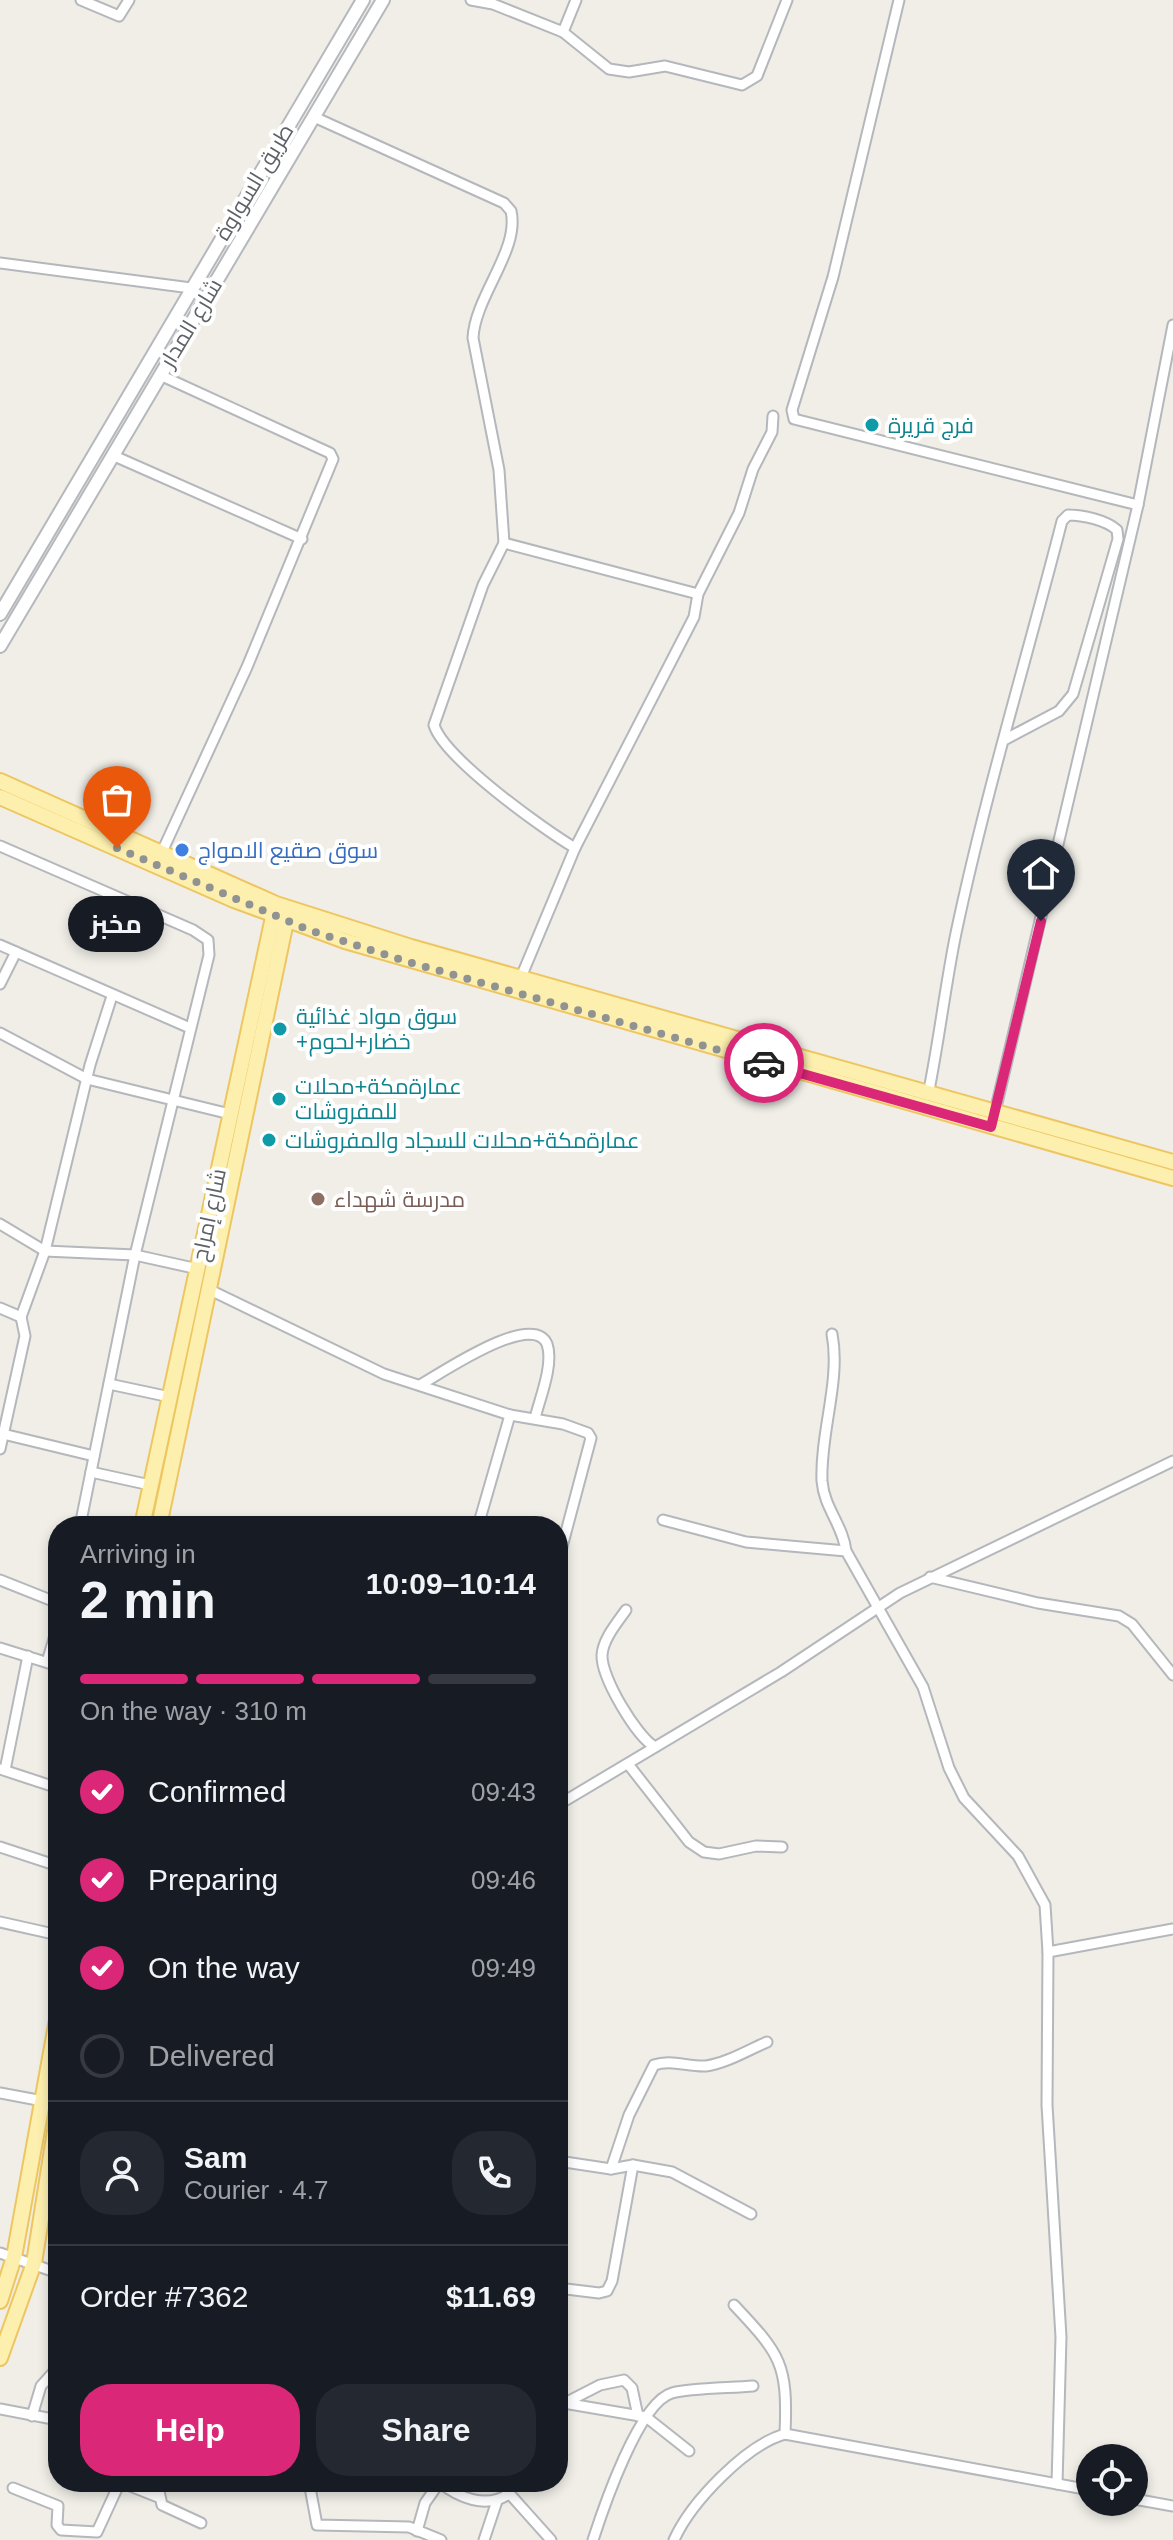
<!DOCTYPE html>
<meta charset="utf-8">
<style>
body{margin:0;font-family:Arial,Cairo,sans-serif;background:#242831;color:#f1f3f6;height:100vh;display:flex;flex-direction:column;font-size:30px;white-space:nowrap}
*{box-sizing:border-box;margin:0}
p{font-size:26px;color:#9ea1a6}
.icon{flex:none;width:44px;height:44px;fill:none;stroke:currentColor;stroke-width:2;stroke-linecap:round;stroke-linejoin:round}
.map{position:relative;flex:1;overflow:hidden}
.panel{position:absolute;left:48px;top:1516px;width:520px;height:976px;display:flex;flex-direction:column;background:#171b24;border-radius:32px;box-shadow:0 4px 12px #0003}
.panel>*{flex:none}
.buttons{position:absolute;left:1076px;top:2444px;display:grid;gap:16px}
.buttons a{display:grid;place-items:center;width:72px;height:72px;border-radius:50%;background:#171b24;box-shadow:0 4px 12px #0003;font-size:40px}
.pin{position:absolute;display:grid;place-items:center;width:68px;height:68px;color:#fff;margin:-82px -34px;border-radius:50% 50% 50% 0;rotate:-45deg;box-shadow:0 0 8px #0007}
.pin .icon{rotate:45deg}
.courier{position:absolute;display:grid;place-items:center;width:80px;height:80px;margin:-40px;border:6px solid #db2777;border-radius:50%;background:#fff;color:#222;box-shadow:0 2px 10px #0007}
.bubble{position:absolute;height:56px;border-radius:28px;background:#171b24;box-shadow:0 4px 12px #0003;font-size:26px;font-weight:700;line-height:56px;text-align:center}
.overview em{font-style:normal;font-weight:700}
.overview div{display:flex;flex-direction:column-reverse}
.overview{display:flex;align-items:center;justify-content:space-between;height:136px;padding:0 32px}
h1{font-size:52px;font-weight:700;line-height:60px}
.bar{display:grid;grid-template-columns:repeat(4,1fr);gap:12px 8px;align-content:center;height:96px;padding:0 32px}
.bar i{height:10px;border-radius:6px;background:#363941}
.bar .active{background:#db2777}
.bar p{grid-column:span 4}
.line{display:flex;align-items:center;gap:20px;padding:0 32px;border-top:2px solid #363941}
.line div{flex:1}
.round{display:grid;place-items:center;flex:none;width:84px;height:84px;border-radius:32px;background:#242831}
ol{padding:0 32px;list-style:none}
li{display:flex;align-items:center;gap:24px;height:88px}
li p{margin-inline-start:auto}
li .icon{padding:8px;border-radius:50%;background:#db2777;color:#fff;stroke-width:4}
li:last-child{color:#9ea1a6}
li i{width:44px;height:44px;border:4px solid #363941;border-radius:50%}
.cta{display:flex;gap:16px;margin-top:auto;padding:16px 32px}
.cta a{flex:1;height:92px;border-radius:32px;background:#db2777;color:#fff;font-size:32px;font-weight:700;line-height:92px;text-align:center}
.cta a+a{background:#242831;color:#f1f3f6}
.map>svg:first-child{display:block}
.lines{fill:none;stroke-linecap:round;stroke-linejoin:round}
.street-casing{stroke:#b4b7bb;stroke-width:13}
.secondary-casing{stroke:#b5b9bd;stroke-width:16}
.primary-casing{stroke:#eec661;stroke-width:18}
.street{stroke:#fff;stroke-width:9}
.secondary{stroke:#fff;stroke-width:12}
.primary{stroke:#fdf0af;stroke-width:14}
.done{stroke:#919393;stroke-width:8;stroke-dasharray:0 14.4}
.route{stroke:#db2777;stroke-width:10}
.culture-dot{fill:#0f9aa8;stroke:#fff;stroke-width:3}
.shop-dot{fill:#3f7fe0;stroke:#fff;stroke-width:3}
.education-dot{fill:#8d6e63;stroke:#fff;stroke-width:3}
.labels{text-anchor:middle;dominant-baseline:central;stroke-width:8;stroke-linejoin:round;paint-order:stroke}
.street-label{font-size:22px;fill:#5e6266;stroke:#fff}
.culture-label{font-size:22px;fill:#0d838f;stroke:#fff;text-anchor:start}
.shop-label{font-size:22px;fill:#366cbe;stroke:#fff;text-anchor:start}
.education-label{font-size:22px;fill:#785e54;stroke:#fff;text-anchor:start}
</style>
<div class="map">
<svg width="1173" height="2540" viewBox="0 0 1173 2540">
<rect width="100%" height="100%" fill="#f0eee7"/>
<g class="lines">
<defs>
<g id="street">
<polyline points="81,0 119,16 129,0"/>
<polyline points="471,0 493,4 563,32 609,69 629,72 665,66 742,85 757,76 787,0"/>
<polyline points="899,0 833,277 792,410 794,419 1138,505"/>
<polyline points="563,32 576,0"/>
<path d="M314,117L504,203L511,211C520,250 475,296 473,338L499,470L504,543L698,594"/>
<polyline points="0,263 191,288"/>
<polyline points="160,375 330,453 333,459 247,667 161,854"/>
<polyline points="112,455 302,539"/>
<path d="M504,543L483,585L434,725C444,758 543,829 575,848"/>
<polyline points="0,846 193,930 208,940 209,955 135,1255 80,1526"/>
<polyline points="0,945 190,1028"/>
<polyline points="519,982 575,848 694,617 698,594 739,513 753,469 772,432 773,416"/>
<polyline points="0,984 16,952"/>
<polyline points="0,1033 87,1079 230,1114"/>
<path d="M928,1095C939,1041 945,987 956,933C985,795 1027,658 1062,521L1068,515C1083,515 1106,520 1117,530L1118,539L1073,694L1059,711L1006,739"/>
<polyline points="994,1116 1138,505 1173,325"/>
<polyline points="0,1224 45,1251 135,1255 198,1269"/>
<polyline points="208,1289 384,1374 510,1415 563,1424 588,1433 591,1438 558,1562"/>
<polyline points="0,1308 21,1317"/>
<path d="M832,1334C841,1380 820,1433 822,1481C824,1508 843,1525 846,1551"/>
<polyline points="109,1384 170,1397"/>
<path d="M420,1385C440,1374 533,1310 547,1344C554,1364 540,1398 535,1418"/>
<polyline points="3,1434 94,1456"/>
<polyline points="0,1449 25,1336 21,1317 45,1251 90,1065 112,996"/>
<polyline points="91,1472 150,1485"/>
<polyline points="663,1520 746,1542 846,1551 923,1687 949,1768 964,1798 1018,1856 1045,1905 1048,1952 1047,2105 1061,2337 1057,2484"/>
<polyline points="478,1526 510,1415"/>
<polyline points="930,1577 1038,1603 1119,1616 1132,1624 1173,1675"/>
<polyline points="0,1580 58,1603"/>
<path d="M626,1610C617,1623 603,1639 602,1655C601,1677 636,1736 655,1747"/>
<polyline points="0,1648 58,1666"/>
<polyline points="47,1662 58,1625"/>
<polyline points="628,1764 689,1842 704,1852 719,1854 756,1846 782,1847"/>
<polyline points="0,1769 58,1788"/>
<polyline points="5,1770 28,1656"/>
<polyline points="558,1805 781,1672 900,1593 1173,1461"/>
<polyline points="0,1847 58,1866"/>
<polyline points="0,1922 58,1935"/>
<polyline points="1048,1952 1173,1929"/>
<polyline points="0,2093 43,2101"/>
<polyline points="558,2161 611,2169 633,2165 672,2172 751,2214"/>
<path d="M611,2169L629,2115L654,2065C671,2059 688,2067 706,2066C727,2063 748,2050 767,2042"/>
<polyline points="0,2253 58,2273"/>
<polyline points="558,2288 599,2293 607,2291 612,2281 633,2165"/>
<path d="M734,2305C781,2355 788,2364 785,2434"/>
<polyline points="558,2402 646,2417 689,2451"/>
<polyline points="565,2403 600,2385 624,2380 632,2388 638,2416"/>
<polyline points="0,2409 58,2420"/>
<polyline points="32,2416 41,2386 58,2367"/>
<polyline points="120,2482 158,2497"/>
<polyline points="157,2482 162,2505 201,2523"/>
<polyline points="309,2482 317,2525 409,2527 441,2540"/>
<path d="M439,2482C459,2498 486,2509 509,2494"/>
<polyline points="499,2482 551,2540"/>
<polyline points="13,2488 58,2506 57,2525 61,2530 97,2532 120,2482"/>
<polyline points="1134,2499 1173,2506"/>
<polyline points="417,2531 425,2503 439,2483"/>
<polyline points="484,2540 497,2501"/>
<path d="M593,2540C603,2509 639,2402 672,2393C689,2388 732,2388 753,2386"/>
<path d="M674,2540C691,2502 746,2445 785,2434L1090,2490"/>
</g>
<g id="secondary">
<polyline points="0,614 363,0"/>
<polyline points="0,646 383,0"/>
</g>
<g id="primary">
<polyline points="0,781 276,904 411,947 1173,1162"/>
<polyline points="0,797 234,900 345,941 1173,1178"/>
<polyline points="142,1526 275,908"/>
<polyline points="159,1526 288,912"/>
<polyline points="0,2301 14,2257 58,2014"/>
<polyline points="0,2358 34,2263 58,2112"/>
</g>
</defs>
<use href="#street" class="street-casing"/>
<use href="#secondary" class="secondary-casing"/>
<use href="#primary" class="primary-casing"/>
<use href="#street" class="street"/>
<use href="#secondary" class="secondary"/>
<use href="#primary" class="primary"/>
</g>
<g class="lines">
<polyline class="done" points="117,848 309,930 405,961 764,1063"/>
<polyline class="route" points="764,1063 991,1127 1041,921"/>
</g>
<g class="culture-dot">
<circle cx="872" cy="425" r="8"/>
<circle cx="280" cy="1029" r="8"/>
<circle cx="279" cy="1099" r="8"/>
<circle cx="269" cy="1140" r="8"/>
</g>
<circle class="shop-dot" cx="182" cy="850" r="8"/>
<circle class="education-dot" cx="318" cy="1199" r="8"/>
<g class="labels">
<g class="street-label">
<text transform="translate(254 182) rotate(-59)">طريق السواوة</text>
<text transform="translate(191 323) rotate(-59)">شارع المدار</text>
<text transform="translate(209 1215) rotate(-78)">شارع إمراح</text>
</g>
<g class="culture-label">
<text x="888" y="425">فرج قريرة</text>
<text x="296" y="1016">سوق مواد غذائية<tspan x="296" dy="25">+خضار+لحوم</tspan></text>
<text x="295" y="1086">عمارةمكة+محلات<tspan x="295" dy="25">للمفروشات</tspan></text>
<text x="285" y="1140">عمارةمكة+محلات للسجاد والمفروشات</text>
</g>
<g class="shop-label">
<text x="198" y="850">سوق صقيع الامواج</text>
</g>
<g class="education-label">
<text x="334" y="1199">مدرسة شهداء</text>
</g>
</g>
</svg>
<div class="buttons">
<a><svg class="icon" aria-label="locate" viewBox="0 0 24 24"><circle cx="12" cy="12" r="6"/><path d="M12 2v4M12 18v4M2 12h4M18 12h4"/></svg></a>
</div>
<div class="pin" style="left:117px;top:848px;background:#ea580c"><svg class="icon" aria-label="bag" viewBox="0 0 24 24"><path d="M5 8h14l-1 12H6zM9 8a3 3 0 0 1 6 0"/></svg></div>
<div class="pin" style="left:1041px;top:921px;background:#1f2937"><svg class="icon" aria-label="home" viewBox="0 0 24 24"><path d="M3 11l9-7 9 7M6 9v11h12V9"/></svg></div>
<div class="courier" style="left:764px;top:1063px"><svg class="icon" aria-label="car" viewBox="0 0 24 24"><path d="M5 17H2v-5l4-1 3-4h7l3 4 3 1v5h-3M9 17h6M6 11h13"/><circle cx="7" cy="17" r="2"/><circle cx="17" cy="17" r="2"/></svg></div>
<div class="bubble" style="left:68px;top:896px;width:96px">مخبز</div>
<section class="panel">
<div class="overview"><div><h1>2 min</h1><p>Arriving in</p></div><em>10:09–10:14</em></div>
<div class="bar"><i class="active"></i><i class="active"></i><i class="active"></i><i></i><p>On the way · 310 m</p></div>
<ol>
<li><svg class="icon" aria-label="check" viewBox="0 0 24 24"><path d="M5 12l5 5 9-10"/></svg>Confirmed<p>09:43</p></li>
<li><svg class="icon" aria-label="check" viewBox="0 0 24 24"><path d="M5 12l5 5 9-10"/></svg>Preparing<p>09:46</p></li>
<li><svg class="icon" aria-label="check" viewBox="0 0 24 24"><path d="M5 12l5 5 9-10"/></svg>On the way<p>09:49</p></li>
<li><i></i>Delivered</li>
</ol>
<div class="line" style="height:144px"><a class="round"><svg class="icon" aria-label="person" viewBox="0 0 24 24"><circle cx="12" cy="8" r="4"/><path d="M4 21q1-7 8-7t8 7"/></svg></a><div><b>Sam</b><p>Courier · 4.7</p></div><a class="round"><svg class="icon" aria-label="phone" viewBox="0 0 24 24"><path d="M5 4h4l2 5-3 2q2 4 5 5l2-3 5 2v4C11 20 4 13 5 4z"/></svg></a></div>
<div class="line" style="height:104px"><div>Order #7362</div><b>$11.69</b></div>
<div class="cta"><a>Help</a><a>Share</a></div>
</section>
</div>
